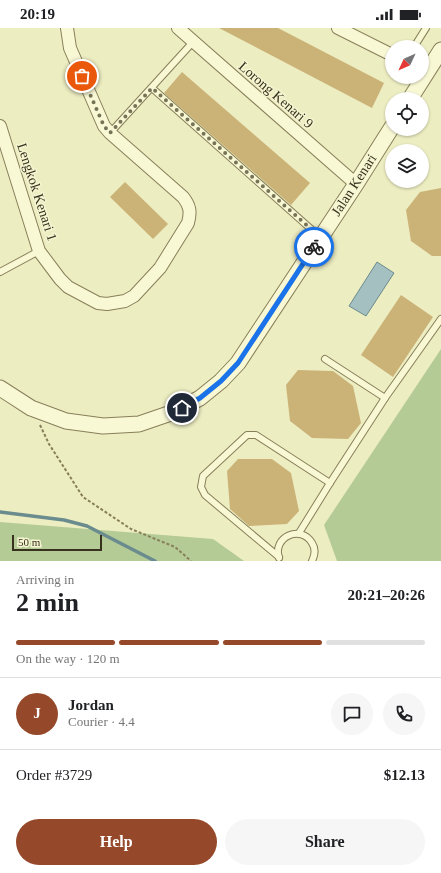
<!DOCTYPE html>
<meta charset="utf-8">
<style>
body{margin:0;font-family:"Times New Roman",serif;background:#f6f6f6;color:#202124;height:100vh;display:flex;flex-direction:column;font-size:15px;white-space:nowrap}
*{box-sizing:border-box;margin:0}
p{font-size:13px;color:#757577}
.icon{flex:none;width:22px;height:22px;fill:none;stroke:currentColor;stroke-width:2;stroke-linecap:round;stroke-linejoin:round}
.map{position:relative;height:533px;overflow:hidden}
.sheet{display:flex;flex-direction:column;background:#fff;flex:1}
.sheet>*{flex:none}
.needle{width:26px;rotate:226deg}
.fabs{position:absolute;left:385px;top:12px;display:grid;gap:8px}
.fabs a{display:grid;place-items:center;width:44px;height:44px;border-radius:50%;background:#fff;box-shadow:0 1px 3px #0004;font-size:20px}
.scale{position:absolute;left:12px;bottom:10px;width:90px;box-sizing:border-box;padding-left:4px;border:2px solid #37311d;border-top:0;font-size:11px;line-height:14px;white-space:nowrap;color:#37311d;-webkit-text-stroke:3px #f5f5d1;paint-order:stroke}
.pin{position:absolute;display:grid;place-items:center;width:34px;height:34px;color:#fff;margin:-17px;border:2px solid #fff;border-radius:50%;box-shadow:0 1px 4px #0007}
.courier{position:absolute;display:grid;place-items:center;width:40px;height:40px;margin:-20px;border:3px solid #1a73e8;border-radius:50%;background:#fff;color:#222;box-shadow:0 1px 5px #0007}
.summary em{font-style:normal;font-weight:600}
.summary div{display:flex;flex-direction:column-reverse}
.summary{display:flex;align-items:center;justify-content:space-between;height:68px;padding:0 16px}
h1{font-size:26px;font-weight:600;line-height:30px}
.bar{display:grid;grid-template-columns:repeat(4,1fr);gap:6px 4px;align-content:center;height:48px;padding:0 16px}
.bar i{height:5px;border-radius:3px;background:#e0e0e0}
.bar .selected{background:#95492a}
.bar p{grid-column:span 4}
.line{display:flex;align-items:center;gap:10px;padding:0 16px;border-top:1px solid #e0e0e0}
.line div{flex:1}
.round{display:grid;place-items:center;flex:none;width:42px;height:42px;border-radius:21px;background:#f6f6f6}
.primary-button{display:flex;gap:8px;margin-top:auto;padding:8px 16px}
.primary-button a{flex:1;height:46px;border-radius:24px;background:#95492a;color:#fff;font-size:16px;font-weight:600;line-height:46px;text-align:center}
.primary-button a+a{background:#f6f6f6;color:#202124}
.status{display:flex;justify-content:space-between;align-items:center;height:28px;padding:0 20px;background:#fff;direction:ltr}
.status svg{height:11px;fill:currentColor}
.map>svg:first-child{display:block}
.green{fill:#b5cb96}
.water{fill:#a4c0c0;stroke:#6b8c8e}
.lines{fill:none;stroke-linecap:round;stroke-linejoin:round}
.stream{stroke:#6b8c8e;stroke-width:3.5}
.building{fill:#cbb378}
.service-casing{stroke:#877f59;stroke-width:8}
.minor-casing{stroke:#877f59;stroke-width:14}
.tertiary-casing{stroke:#877f59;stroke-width:17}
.path{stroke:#877f59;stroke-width:2;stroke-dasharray:3 2;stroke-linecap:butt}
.service{stroke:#f8f8d5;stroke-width:6}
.minor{stroke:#f8f8d5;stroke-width:12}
.tertiary{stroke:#f8f8d5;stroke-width:15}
.done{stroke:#777357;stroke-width:4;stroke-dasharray:0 7.2}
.route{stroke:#1a73e8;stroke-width:5}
.labels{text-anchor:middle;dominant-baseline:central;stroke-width:3;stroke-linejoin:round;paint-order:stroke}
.street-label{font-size:14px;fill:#37311d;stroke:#f5f5d1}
</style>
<div class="status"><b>20:19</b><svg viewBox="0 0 49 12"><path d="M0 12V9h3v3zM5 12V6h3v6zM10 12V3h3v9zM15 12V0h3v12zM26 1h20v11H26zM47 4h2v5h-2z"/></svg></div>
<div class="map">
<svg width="441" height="533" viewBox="0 0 441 533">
<rect width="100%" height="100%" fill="#ededc2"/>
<g class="green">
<polygon points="441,321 441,533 337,533 324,497"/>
<polygon points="0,494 213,511 244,533 0,533"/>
</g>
<polygon class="water" points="377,234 394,245 366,288 349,278"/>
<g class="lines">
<polyline class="stream" points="0,484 64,492 87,498 155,533"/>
</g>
<g class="building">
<polygon points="219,0 278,0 384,55 372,80"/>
<polygon points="182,44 310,155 291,177 164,65"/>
<polygon points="125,154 168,196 153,211 110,169"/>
<polygon points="441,160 441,228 432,228 411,213 406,182 420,164"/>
<polygon points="401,267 433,289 393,349 361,327"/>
<polygon points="298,342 333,343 353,358 361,395 348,411 312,410 290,393 286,357"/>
<polygon points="238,431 272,431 291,445 299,483 287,496 249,498 230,481 227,443"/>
</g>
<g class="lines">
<defs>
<g id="service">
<polyline points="414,19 426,0"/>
<polyline points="152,60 320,209"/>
<polyline points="110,105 193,14"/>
<polyline points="0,244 39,223"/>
<polyline points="325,331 385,370"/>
<polyline points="299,505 330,455 385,370 441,291"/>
<polyline points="279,529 205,467 201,459 203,448 247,407 256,407 330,455"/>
<path d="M279,530C272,509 301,496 312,515C316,521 315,527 312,533"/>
</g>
<g id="minor">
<polyline points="178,0 356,156"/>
<polyline points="338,0 392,27"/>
<path d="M0,98L39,223L60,251L68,259L98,275L107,276L125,273L134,268L160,240L188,195C191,184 190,178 183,169L110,105L104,98L70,20L67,0"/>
</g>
<g id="tertiary">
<polyline points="410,71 441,22"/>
<polyline points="0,360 31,380 66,393 103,398 139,396 174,384 200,370 221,353 238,335 356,156 392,99"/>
</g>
</defs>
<use href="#service" class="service-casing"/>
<use href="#minor" class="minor-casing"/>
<use href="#tertiary" class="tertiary-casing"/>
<polyline class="path" points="40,397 49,416 83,469 131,501 175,519 191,533"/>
<use href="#service" class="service"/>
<use href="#minor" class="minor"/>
<use href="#tertiary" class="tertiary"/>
</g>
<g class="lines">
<polyline class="done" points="82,48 100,89 104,98 110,105 152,60 320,209 314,219"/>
<polyline class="route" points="182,380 200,370 221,353 238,335 314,219"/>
</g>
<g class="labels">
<g class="street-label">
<text transform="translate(276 67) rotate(41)">Lorong Kenari 9</text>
<text transform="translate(354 157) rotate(-57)">Jalan Kenari</text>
<text transform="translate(37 164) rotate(72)">Lengkok Kenari 1</text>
</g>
</g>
</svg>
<div class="fabs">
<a><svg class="needle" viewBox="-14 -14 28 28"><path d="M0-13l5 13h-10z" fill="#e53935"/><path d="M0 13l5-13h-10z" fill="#757577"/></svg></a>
<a><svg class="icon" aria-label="locate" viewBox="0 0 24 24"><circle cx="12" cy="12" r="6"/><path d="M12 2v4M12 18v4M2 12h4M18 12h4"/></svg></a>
<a><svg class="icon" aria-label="layers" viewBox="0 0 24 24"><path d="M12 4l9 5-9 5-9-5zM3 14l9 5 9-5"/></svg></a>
</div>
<div class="scale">50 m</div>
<div class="pin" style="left:82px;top:48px;background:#ea580c"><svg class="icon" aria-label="bag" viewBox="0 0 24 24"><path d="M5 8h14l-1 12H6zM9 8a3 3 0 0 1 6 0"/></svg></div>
<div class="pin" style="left:182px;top:380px;background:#1f2937"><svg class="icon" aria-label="home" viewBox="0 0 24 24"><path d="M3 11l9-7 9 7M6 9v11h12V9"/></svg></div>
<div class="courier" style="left:314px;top:219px"><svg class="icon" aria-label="bike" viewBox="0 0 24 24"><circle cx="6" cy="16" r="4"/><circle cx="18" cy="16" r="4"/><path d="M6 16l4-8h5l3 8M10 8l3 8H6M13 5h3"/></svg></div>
</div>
<section class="sheet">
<div class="summary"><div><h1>2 min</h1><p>Arriving in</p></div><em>20:21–20:26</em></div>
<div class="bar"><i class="selected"></i><i class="selected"></i><i class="selected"></i><i></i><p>On the way · 120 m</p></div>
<div class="line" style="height:72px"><b class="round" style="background:#95492a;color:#fff">J</b><div><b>Jordan</b><p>Courier · 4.4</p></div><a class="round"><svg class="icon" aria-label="chat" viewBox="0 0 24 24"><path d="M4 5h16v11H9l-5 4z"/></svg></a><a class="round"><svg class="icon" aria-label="phone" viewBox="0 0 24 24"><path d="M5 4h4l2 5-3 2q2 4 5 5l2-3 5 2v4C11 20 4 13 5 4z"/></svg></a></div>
<div class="line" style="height:52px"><div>Order #3729</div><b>$12.13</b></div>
<div class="primary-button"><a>Help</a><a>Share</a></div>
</section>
